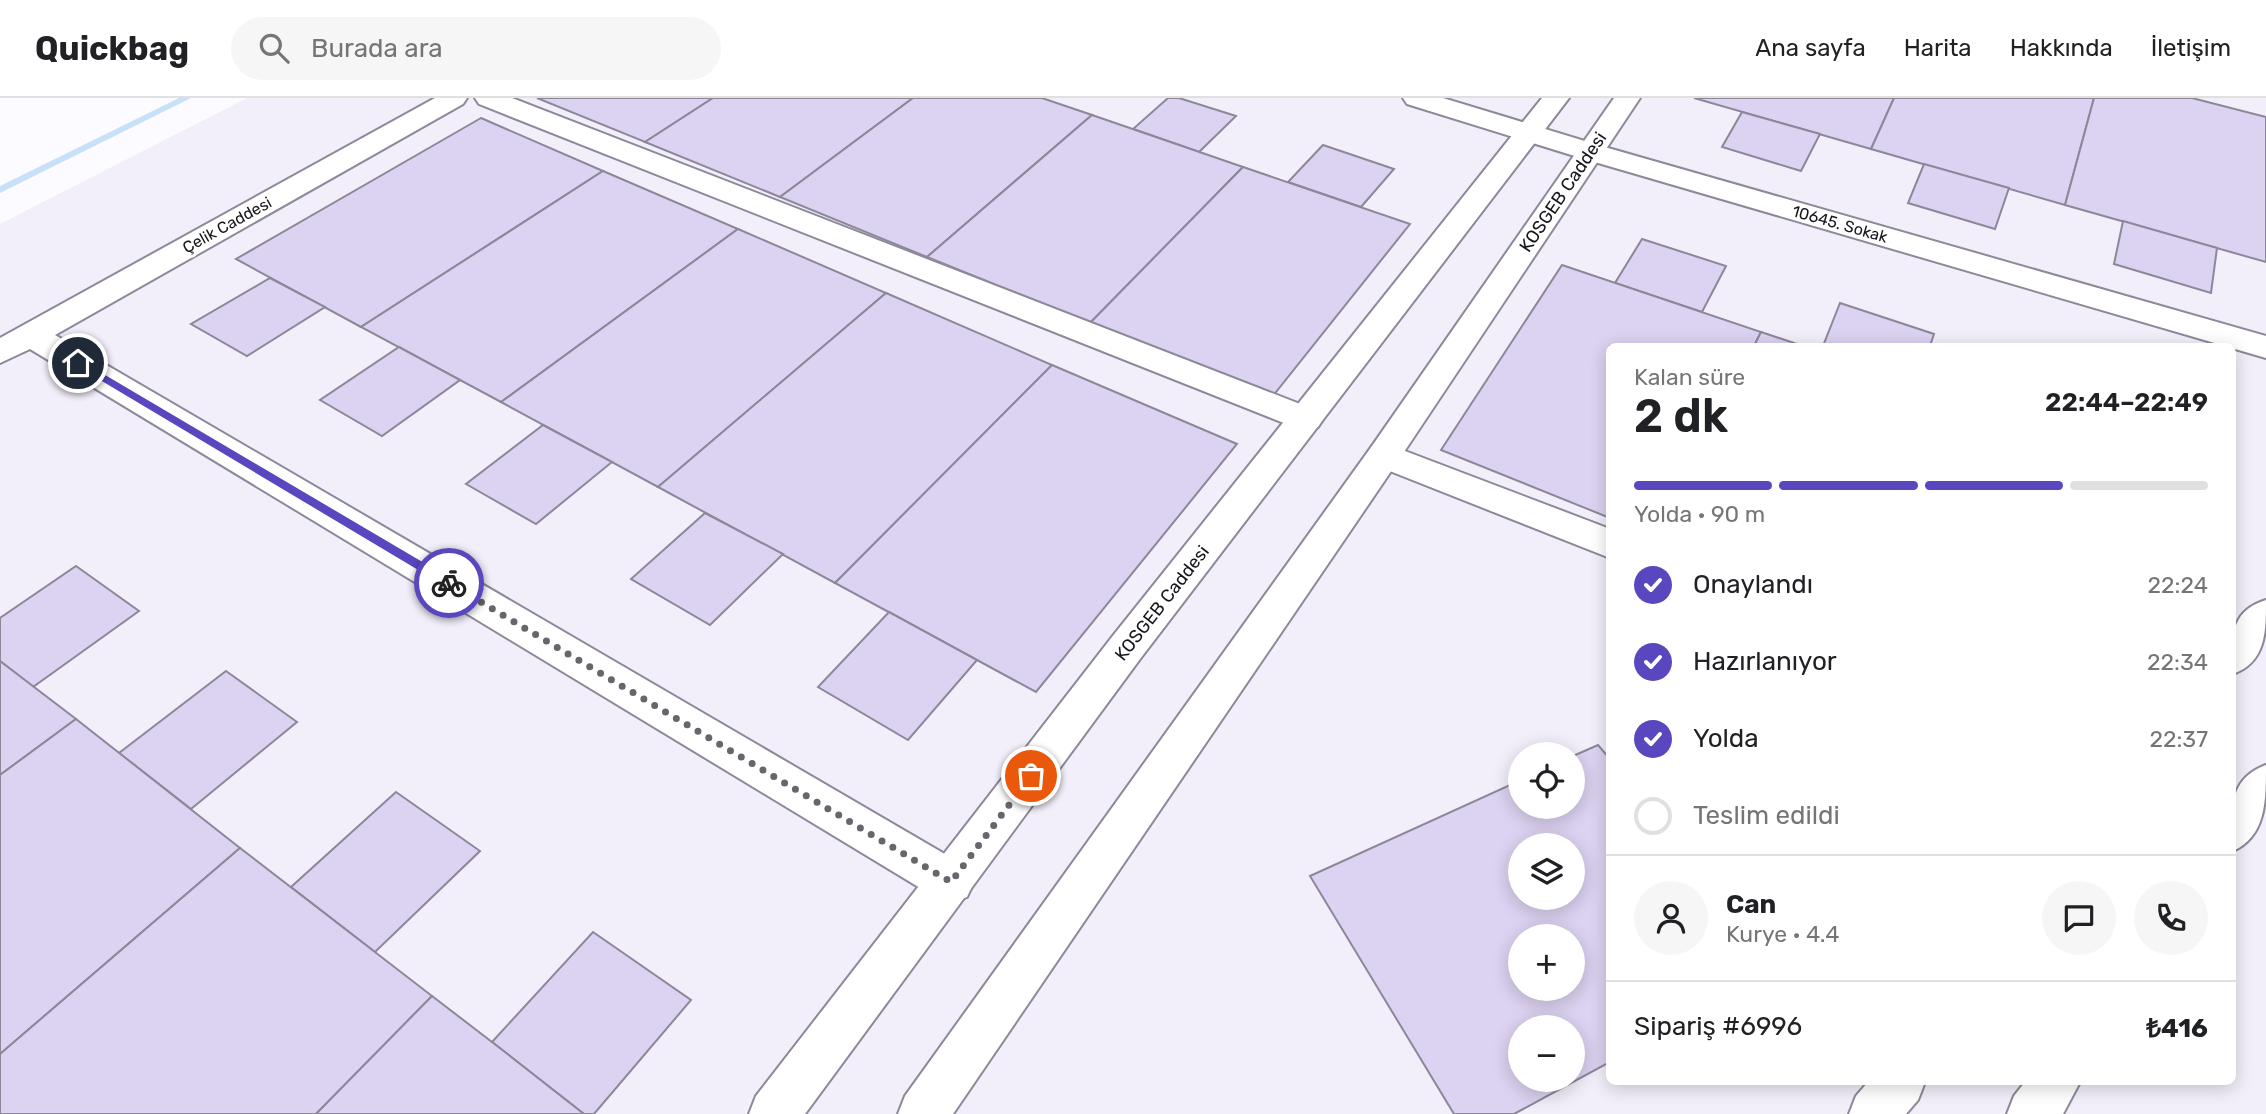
<!DOCTYPE html>
<html lang="tr">
<meta charset="utf-8">
<style>
body{margin:0;font-family:Rubik,sans-serif;background:#f6f6f6;color:#202124;height:100vh;display:flex;flex-direction:column;font-size:26px;white-space:nowrap}
*{box-sizing:border-box;margin:0}
p{font-size:23px;color:#757577}
.icon{flex:none;width:38px;height:38px;fill:none;stroke:currentColor;stroke-width:2;stroke-linecap:round;stroke-linejoin:round}
.map{position:relative;flex:1;overflow:hidden}
.drawer{position:absolute;left:1606px;top:245px;width:630px;height:742px;display:flex;flex-direction:column;background:#fff;border-radius:10px;box-shadow:0 4px 18px #0003}
.drawer>*{flex:none}
.tools{position:absolute;left:1508px;top:644px;display:grid;gap:14px}
.tools a{display:grid;place-items:center;width:77px;height:77px;border-radius:50%;background:#fff;box-shadow:0 4px 18px #0003;font-size:35px}
.pin{position:absolute;display:grid;place-items:center;width:60px;height:60px;color:#fff;margin:-30px;border:4px solid #fff;border-radius:50%;box-shadow:0 2px 7px #0007}
.courier{position:absolute;display:grid;place-items:center;width:70px;height:70px;margin:-35px;border:5px solid #5847bf;border-radius:50%;background:#fff;color:#222;box-shadow:0 2px 9px #0007}
.summary em{font-style:normal;font-weight:600}
.summary div{display:flex;flex-direction:column-reverse}
.summary{display:flex;align-items:center;justify-content:space-between;height:119px;padding:0 28px}
h1{font-size:46px;font-weight:600;line-height:52px}
.bar{display:grid;grid-template-columns:repeat(4,1fr);gap:10px 7px;align-content:center;height:84px;padding:0 28px}
.bar i{height:9px;border-radius:5px;background:#e0e0e0}
.bar .active{background:#5847bf}
.bar p{grid-column:span 4}
.line{display:flex;align-items:center;gap:18px;padding:0 28px;border-top:2px solid #e0e0e0}
.line div{flex:1}
.round{display:grid;place-items:center;flex:none;width:74px;height:74px;border-radius:37px;background:#f6f6f6}
ol{padding:0 28px;list-style:none}
li{display:flex;align-items:center;gap:21px;height:77px}
li p{margin-inline-start:auto}
li .icon{padding:7px;border-radius:50%;background:#5847bf;color:#fff;stroke-width:4}
li:last-child{color:#757577}
li i{width:38px;height:38px;border:4px solid #e0e0e0;border-radius:50%}
header{display:flex;align-items:center;gap:42px;box-sizing:border-box;height:98px;padding:0 35px;background:#fff;border-bottom:2px solid #e0e0e0}
header strong{font-size:33px}
nav{display:flex;gap:38px;margin-inline-start:auto;font-size:24px}
.search{width:490px;height:63px;background:#f6f6f6;display:flex;align-items:center;gap:18px;box-sizing:border-box;padding:0 24px;border-radius:38px;color:#757577;font-size:26px}
.map>svg:first-child{display:block}
.built{fill:#f2effa;fill-rule:evenodd}
.lines{fill:none;stroke-linecap:round;stroke-linejoin:round}
.stream{fill:#c7e1f9;fill-rule:evenodd}
.building{fill:#dcd2f1;stroke:#8d8799;stroke-width:2;fill-rule:evenodd}
.minor-casing{stroke:#8d889a;stroke-width:4}
.major-casing{stroke:#8d889a;stroke-width:4}
.minor{fill:#fff;fill-rule:evenodd}
.major{fill:#fff;fill-rule:evenodd}
.route{fill:#5847bf}
.done{stroke:#68666c;stroke-width:7;stroke-dasharray:0 12.6}
.labels{text-anchor:middle;dominant-baseline:central;stroke-width:6;stroke-linejoin:round;paint-order:stroke}
.far-street-label{font-size:16px;fill:#18161d;stroke:#fff}
.street-label{font-size:18px;fill:#18161d;stroke:#fff}
</style>
<header>
<strong>Quickbag</strong>
<div class="search"><svg class="icon" aria-label="search" viewBox="0 0 24 24"><circle cx="10" cy="10" r="6"/><path d="M15 15l6 6"/></svg>Burada ara</div>
<nav><a>Ana sayfa</a><a>Harita</a><a>Hakkında</a><a>İletişim</a></nav>
</header>
<div class="map">
<svg width="2266" height="1016" viewBox="0 0 2266 1016">
<rect width="100%" height="100%" fill="#fcfbff"/>
<path class="built" d="M247,0H2266V1016H0V126ZM1610,248H2233V984H1610ZM1521,656H1573V709H1521ZM1521,747H1573V800H1521ZM1521,838H1573V891H1521ZM1521,929H1573V982H1521Z"/>
<g class="lines">
<polygon class="stream" points="179,0 191,0 0,95 0,88"/>
</g>
<g class="building">
<polygon points="537,0 713,0 645,44"/>
<polygon points="713,0 913,0 780,99 645,44"/>
<polygon points="913,0 1042,0 1092,17 927,159 780,99"/>
<polygon points="1168,0 1179,0 1236,18 1199,54 1133,31"/>
<polygon points="1694,0 1894,0 1871,51"/>
<polygon points="1894,0 2094,0 2065,107 1871,51"/>
<polygon points="2094,0 2192,0 2266,19 2266,164 2065,107"/>
<polygon points="1742,14 1820,36 1801,73 1722,49"/>
<polygon points="1092,17 1243,69 1090,225 927,159"/>
<polygon points="481,20 603,73 361,229 236,161"/>
<polygon points="1323,47 1394,71 1361,109 1288,84"/>
<polygon points="1924,66 2009,90 1995,131 1908,105"/>
<polygon points="1243,69 1410,126 1272,299 1090,225"/>
<polygon points="603,73 738,131 501,304 361,229"/>
<polygon points="2123,123 2217,150 2211,195 2114,166"/>
<polygon points="738,131 886,195 658,389 501,304"/>
<polygon points="1642,141 1726,168 1702,214 1615,185"/>
<polygon points="1562,167 1761,234 1754,248 1610,248 1610,420 1441,352"/>
<polygon points="270,180 325,209 247,258 191,226"/>
<polygon points="886,195 1052,267 835,485 658,389"/>
<polygon points="1840,205 1934,236 1930,248 1823,248"/>
<polygon points="1761,234 1803,248 1754,248"/>
<polygon points="399,249 460,282 382,338 320,302"/>
<polygon points="1052,267 1237,346 1036,594 835,485"/>
<polygon points="543,327 612,364 536,426 466,386"/>
<polygon points="705,415 783,456 710,527 631,481"/>
<polygon points="76,468 139,513 33,589 0,563 0,520"/>
<polygon points="889,514 977,562 908,642 818,589"/>
<polygon points="0,563 76,621 0,677"/>
<polygon points="226,573 297,624 191,711 119,655"/>
<polygon points="76,621 240,750 0,956 0,677"/>
<path d="M1598,647L1610,661V964L1514,1016H1454L1310,778L1521,682V709H1573V658ZM1521,747H1573V800H1521ZM1521,838H1573V891H1521ZM1521,929H1573V982H1521Z"/>
<polygon points="396,694 480,753 375,854 291,789"/>
<polygon points="240,750 432,898 316,1016 0,1016 0,956"/>
<polygon points="593,834 691,902 594,1016 584,1016 492,944"/>
<polygon points="432,898 492,944 584,1016 316,1016"/>
</g>
<g class="lines">
<defs>
<g id="minor">
<polygon points="435,0 467,0 463,6 55,237 967,769 974,784 967,799 951,805 935,799 30,251 0,265 0,240"/>
<polygon points="475,0 512,0 1318,313 1323,321 1318,329 1306,333 1294,329 479,6"/>
<polygon points="1403,0 1443,0 1601,48 2266,238 2266,260 1581,60 1407,6"/>
<polygon points="1384,345 1610,431 1610,460 1372,366 1367,357 1372,348"/>
<path d="M2266,502C2266,534 2266,564 2233,576C2233,543 2227,514 2266,502Z"/>
<path d="M2266,667C2266,703 2266,738 2233,753C2233,717 2225,682 2266,667Z"/>
<polygon points="1868,984 1925,984 1918,1002 1906,1016 1849,1016 1856,998"/>
<polygon points="2025,984 2080,984 2063,1016 2007,1016 2014,998"/>
</g>
<g id="major">
<polygon points="1542,0 1569,0 1140,561 805,1016 749,1016 756,998 1112,539"/>
<polygon points="1614,0 1640,0 1396,366 953,1016 898,1016 905,998 1372,348"/>
</g>
</defs>
<use href="#minor" class="minor-casing"/>
<use href="#major" class="major-casing"/>
<use href="#minor" class="minor"/>
<use href="#major" class="major"/>
</g>
<polygon class="route" points="78,261 453,482 453,488 445,488 75,267 73,265"/>
<g class="lines">
<polyline class="done" points="449,485 951,784 1031,678"/>
</g>
<g class="labels">
<g class="far-street-label">
<text transform="translate(1840 126) rotate(16)">10645. Sokak</text>
<text transform="translate(227 127) rotate(-29)">Çelik Caddesi</text>
</g>
<g class="street-label">
<text transform="translate(1563 94) rotate(-56)">KOSGEB Caddesi</text>
<text transform="translate(1162 505) rotate(-52)">KOSGEB Caddesi</text>
</g>
</g>
</svg>
<div class="tools">
<a><svg class="icon" aria-label="locate" viewBox="0 0 24 24"><circle cx="12" cy="12" r="6"/><path d="M12 2v4M12 18v4M2 12h4M18 12h4"/></svg></a>
<a><svg class="icon" aria-label="layers" viewBox="0 0 24 24"><path d="M12 4l9 5-9 5-9-5zM3 14l9 5 9-5"/></svg></a>
<a>+</a>
<a>−</a>
</div>
<div class="pin" style="left:1031px;top:678px;background:#ea580c"><svg class="icon" aria-label="bag" viewBox="0 0 24 24"><path d="M5 8h14l-1 12H6zM9 8a3 3 0 0 1 6 0"/></svg></div>
<div class="pin" style="left:78px;top:265px;background:#1f2937"><svg class="icon" aria-label="home" viewBox="0 0 24 24"><path d="M3 11l9-7 9 7M6 9v11h12V9"/></svg></div>
<div class="courier" style="left:449px;top:485px"><svg class="icon" aria-label="bike" viewBox="0 0 24 24"><circle cx="6" cy="16" r="4"/><circle cx="18" cy="16" r="4"/><path d="M6 16l4-8h5l3 8M10 8l3 8H6M13 5h3"/></svg></div>
<section class="drawer">
<div class="summary"><div><h1>2 dk</h1><p>Kalan süre</p></div><em>22:44–22:49</em></div>
<div class="bar"><i class="active"></i><i class="active"></i><i class="active"></i><i></i><p>Yolda · 90 m</p></div>
<ol>
<li><svg class="icon" aria-label="check" viewBox="0 0 24 24"><path d="M5 12l5 5 9-10"/></svg>Onaylandı<p>22:24</p></li>
<li><svg class="icon" aria-label="check" viewBox="0 0 24 24"><path d="M5 12l5 5 9-10"/></svg>Hazırlanıyor<p>22:34</p></li>
<li><svg class="icon" aria-label="check" viewBox="0 0 24 24"><path d="M5 12l5 5 9-10"/></svg>Yolda<p>22:37</p></li>
<li><i></i>Teslim edildi</li>
</ol>
<div class="line" style="height:126px"><a class="round"><svg class="icon" aria-label="person" viewBox="0 0 24 24"><circle cx="12" cy="8" r="4"/><path d="M4 21q1-7 8-7t8 7"/></svg></a><div><b>Can</b><p>Kurye · 4.4</p></div><a class="round"><svg class="icon" aria-label="chat" viewBox="0 0 24 24"><path d="M4 5h16v11H9l-5 4z"/></svg></a><a class="round"><svg class="icon" aria-label="phone" viewBox="0 0 24 24"><path d="M5 4h4l2 5-3 2q2 4 5 5l2-3 5 2v4C11 20 4 13 5 4z"/></svg></a></div>
<div class="line" style="height:91px"><div>Sipariş #6996</div><b>₺416</b></div>
</section>
</div>
